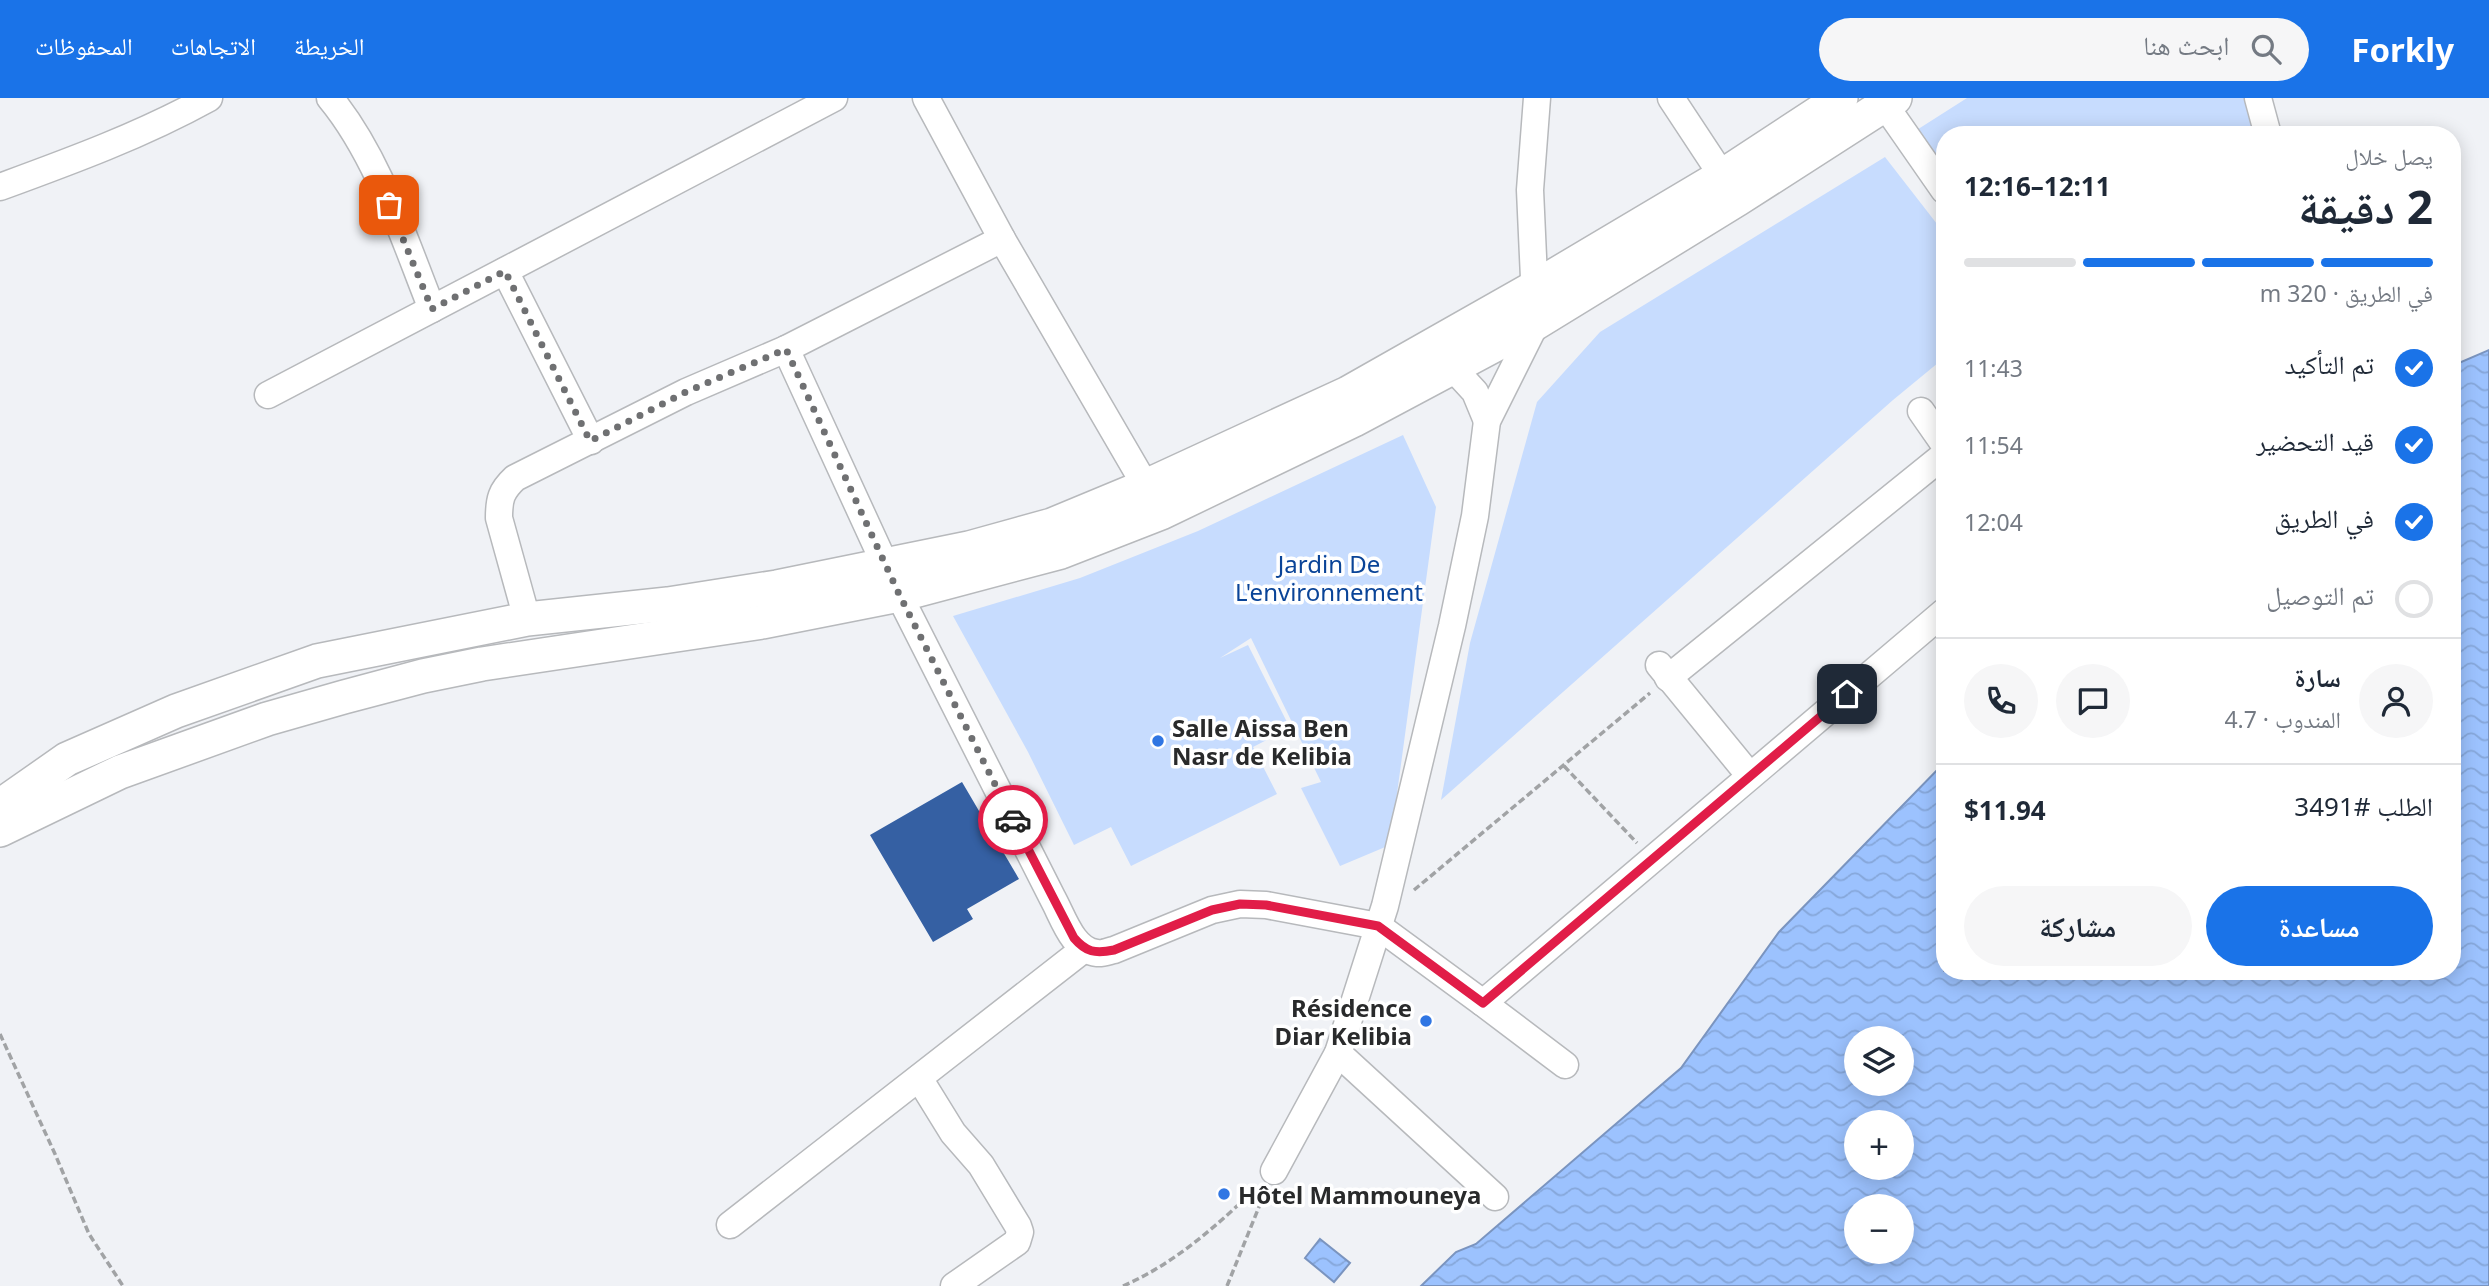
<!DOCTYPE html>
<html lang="ar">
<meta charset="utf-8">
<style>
body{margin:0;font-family:"Noto Sans","Noto Naskh Arabic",sans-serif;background:#f6f6f7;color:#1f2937;direction:rtl;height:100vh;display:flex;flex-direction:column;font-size:26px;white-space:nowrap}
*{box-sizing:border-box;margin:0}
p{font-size:23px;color:#747a83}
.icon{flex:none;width:38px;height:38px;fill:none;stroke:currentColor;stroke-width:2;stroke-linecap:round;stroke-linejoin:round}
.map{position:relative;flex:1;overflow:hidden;direction:ltr}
.drawer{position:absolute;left:1936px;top:28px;width:525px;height:854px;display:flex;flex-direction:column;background:#fff;border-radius:28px;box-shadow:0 4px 18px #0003;direction:rtl}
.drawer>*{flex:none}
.buttons{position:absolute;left:1844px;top:928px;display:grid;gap:14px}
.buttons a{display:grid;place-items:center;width:70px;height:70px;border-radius:50%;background:#fff;box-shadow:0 4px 18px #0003;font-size:35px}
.pin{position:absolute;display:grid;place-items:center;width:60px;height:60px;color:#fff;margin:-30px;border-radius:14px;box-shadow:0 4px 10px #0006}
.courier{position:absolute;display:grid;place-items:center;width:70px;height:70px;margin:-35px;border:5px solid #e11d48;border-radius:50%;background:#fff;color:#222;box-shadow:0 2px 9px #0007}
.headline em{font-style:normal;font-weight:700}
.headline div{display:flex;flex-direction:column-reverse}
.headline{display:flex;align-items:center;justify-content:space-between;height:119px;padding:0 28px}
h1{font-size:46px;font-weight:700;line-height:52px}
.bar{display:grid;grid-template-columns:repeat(4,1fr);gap:10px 7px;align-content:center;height:84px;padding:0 28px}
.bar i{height:9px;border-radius:5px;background:#e0e1e3}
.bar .on{background:#1a73e8}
.bar p{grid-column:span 4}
.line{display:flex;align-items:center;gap:18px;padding:0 28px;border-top:2px solid #e0e1e3}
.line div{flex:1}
.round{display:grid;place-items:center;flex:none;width:74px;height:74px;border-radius:37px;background:#f6f6f7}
ol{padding:0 28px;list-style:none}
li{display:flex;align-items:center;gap:21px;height:77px}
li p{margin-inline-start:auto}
li .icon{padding:7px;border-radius:50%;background:#1a73e8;color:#fff;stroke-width:4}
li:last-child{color:#747a83}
li i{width:38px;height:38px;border:4px solid #e0e1e3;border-radius:50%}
.button{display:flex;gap:14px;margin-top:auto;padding:14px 28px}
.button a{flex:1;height:80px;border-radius:42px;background:#1a73e8;color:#fff;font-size:28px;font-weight:700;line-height:80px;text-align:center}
.button a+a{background:#f6f6f7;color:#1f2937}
header{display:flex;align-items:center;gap:42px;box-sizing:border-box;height:98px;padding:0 35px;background:#1a73e8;color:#fff}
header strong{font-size:33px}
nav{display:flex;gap:38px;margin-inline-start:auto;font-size:24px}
.search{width:490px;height:63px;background:#f6f6f7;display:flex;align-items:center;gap:18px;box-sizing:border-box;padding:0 24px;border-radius:38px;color:#747a83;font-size:26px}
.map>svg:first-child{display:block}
.green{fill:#c7dcfe}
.water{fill:url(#water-waves);stroke:#7a94bf;stroke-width:2;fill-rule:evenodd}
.building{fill:#3560a3}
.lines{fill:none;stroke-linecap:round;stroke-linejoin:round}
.minor-casing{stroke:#b7b9bc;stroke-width:29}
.major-casing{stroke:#b7b9bc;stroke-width:36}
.path{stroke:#a1a3a5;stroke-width:3.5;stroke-dasharray:7 3.5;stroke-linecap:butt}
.minor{stroke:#fff;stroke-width:26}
.major{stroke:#fff;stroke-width:33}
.done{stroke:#6f7072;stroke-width:7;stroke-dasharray:0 12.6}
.route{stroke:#e11d48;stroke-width:9}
.poi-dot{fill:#3076e3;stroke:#fff;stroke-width:2.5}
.labels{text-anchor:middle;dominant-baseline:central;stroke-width:7;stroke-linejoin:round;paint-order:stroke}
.park-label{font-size:24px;fill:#0a4498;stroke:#fff}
.poi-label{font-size:24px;font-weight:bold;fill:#292a2b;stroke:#fff;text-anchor:start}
</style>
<header>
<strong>Forkly</strong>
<div class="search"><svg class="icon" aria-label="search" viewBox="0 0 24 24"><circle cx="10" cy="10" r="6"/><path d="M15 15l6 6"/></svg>ابحث هنا</div>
<nav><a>الخريطة</a><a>الاتجاهات</a><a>المحفوظات</a></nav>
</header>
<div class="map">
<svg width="2489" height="1188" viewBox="0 0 2489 1188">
<defs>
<pattern id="water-waves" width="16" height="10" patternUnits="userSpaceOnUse" patternTransform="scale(1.75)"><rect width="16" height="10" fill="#9cc2fe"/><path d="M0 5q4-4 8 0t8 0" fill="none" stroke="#86a7da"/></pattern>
</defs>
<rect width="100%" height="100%" fill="#f0f2f6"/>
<g class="green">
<polygon points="1967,0 2251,0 2261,37 1944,37 1944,76 1912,35"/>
<polygon points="1885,59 1944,135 1944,260 1893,302 1441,702 1470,545 1537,304 1600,234"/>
<polygon points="1403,337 1436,409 1390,747 1340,768 1301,690 1321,684 1251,540 1220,560 1248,547 1290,630 1253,649 1277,696 1131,768 1111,729 1074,747 1028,654 953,518 1080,480 1198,433"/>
</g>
<g class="water">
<path d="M2489,252V1188H1421L1456,1154L1476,1146L1681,970L1779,834L1944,665V873H2452V268ZM1857,940H1902V985H1857ZM1857,1024H1902V1069H1857ZM1857,1108H1902V1153H1857Z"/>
<polygon points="1320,1141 1350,1165 1334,1184 1305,1160"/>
</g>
<polygon class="building" points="962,684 1019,781 967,811 973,821 933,844 870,737"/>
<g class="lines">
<defs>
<g id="minor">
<path d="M330,0C378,58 404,141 432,211"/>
<polyline points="926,0 1002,141 1155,404"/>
<polyline points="1671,0 1733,94"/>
<polyline points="1880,0 1944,92"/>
<polyline points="2258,0 2268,37"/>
<path d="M0,89C71,63 142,37 209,0"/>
<polyline points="505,173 591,343"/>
<path d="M786,251L899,497L1053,801C1063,819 1073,853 1097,855C1102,856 1109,853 1114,852L1212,812L1240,806L1266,807L1378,828L1483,905L1944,514"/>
<polyline points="1452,269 1475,294 1487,323"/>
<polyline points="268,297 834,0"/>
<polyline points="1921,313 1944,346"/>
<path d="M527,521L499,420C499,401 501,393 515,380L686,294L786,251L1002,141"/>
<polyline points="1659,567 1750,678"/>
<polyline points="1668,580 1944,357"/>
<polyline points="1483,905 1565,967"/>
<polyline points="1338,955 1495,1099"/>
<polyline points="919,980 953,1035 981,1067 1018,1128 1020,1134 1017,1144 954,1188"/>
<polyline points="1274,1073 1338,955 1385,808 1452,528 1475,418 1487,323 1536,225 1530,92 1537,0"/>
<polyline points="730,1127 1084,851"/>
</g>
<g id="major">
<polyline points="0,708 67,661 176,613 317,563 527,521 668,506 777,489 969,450 1052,427 1146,388 1348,295 1535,189 1722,78 1841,0"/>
<polyline points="0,732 120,674 267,621 344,599 423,578 482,566 762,524 899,497 1061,454 1161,415 1354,322 1536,225 1738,101 1895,0"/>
</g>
</defs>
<use href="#minor" class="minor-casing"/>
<use href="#major" class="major-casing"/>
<g class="path">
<polyline points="1564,668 1637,745"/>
<polyline points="1414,792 1650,595"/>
<polyline points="0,936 55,1056 89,1136 123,1188"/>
<path d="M1123,1188C1174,1166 1218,1127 1257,1089"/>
<polyline points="1227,1188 1265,1094"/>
</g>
<use href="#minor" class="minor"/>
<use href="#major" class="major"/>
</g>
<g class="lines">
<polyline class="done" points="389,107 432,211 505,173 590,343 686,294 786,251 899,496 1013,722"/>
<path class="route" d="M1013,722L1074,840C1086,854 1095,856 1114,852L1212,812L1240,806L1266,807L1378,828L1483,905L1847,596"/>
</g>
<g class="poi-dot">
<circle cx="1158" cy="643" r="7"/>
<circle cx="1426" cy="923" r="7"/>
<circle cx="1224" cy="1096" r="7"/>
</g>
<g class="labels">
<g class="park-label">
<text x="1329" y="465">Jardin De<tspan x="1329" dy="28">L'environnement</tspan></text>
</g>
<g class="poi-label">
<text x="1172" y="629">Salle Aissa Ben<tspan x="1172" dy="28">Nasr de Kelibia</tspan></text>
<text x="1412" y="909" text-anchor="end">Résidence<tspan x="1412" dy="28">Diar Kelibia</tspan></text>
<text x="1238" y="1096">Hôtel Mammouneya</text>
</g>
</g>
</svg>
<div class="buttons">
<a><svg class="icon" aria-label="layers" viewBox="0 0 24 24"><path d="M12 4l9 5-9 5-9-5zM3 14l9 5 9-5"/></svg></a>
<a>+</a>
<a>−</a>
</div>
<div class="pin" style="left:389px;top:107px;background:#ea580c"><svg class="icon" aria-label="bag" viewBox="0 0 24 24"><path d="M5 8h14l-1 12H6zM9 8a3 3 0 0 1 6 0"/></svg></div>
<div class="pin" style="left:1847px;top:596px;background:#1f2937"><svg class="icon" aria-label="home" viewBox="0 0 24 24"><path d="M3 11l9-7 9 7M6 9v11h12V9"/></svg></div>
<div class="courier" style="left:1013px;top:722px"><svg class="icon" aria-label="car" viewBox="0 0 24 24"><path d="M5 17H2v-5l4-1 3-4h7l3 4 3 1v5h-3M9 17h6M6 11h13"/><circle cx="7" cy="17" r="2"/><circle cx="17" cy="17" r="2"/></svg></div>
<section class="drawer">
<div class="headline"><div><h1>2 دقيقة</h1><p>يصل خلال</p></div><em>12:11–12:16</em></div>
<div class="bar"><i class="on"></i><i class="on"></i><i class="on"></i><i></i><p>في الطريق · 320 m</p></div>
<ol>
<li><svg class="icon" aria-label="check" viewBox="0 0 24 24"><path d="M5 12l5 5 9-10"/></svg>تم التأكيد<p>11:43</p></li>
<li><svg class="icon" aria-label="check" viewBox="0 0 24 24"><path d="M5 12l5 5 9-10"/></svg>قيد التحضير<p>11:54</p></li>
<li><svg class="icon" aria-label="check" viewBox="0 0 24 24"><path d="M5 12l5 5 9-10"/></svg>في الطريق<p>12:04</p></li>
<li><i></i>تم التوصيل</li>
</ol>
<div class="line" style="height:126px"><a class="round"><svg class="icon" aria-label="person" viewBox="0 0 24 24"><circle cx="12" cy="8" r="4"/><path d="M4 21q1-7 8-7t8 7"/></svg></a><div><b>سارة</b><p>المندوب · 4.7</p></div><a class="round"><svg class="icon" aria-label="chat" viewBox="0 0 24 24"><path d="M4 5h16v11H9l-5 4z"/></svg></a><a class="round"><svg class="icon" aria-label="phone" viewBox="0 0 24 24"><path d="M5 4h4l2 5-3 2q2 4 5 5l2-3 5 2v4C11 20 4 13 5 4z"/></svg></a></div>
<div class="line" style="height:91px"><div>الطلب #3491</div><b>$11.94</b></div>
<div class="button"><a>مساعدة</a><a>مشاركة</a></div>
</section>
</div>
